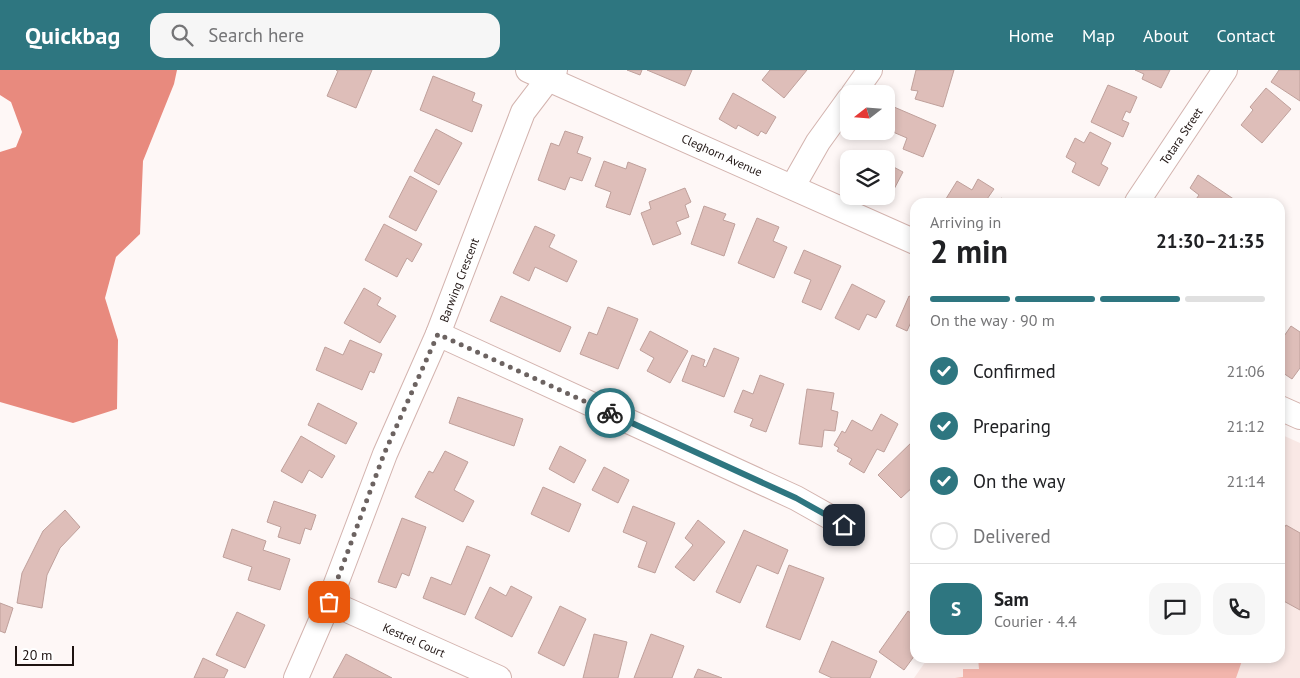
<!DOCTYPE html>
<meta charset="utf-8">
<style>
body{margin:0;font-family:"PT Sans",sans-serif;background:#f6f6f6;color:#202124;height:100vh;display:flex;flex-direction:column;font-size:19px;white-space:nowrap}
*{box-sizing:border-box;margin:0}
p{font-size:16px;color:#757577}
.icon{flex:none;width:28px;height:28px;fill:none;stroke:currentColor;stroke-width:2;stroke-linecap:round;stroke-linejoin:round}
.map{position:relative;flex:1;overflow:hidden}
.side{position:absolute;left:910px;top:128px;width:375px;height:465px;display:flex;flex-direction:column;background:#fff;border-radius:15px;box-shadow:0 2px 8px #0003}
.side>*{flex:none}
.needle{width:32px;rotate:253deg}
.buttons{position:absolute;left:840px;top:15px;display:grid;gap:10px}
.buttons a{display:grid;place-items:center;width:55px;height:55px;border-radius:10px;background:#fff;box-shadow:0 2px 8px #0003;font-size:25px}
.scale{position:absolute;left:15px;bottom:12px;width:59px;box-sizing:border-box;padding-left:5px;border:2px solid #1e1311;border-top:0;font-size:14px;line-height:18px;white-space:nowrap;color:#1e1311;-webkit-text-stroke:4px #fff;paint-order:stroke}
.pin{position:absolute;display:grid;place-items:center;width:42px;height:42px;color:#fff;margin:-21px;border-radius:10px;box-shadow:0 2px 8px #0006}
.courier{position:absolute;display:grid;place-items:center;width:50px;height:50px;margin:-25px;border:4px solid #2e7680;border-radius:50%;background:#fff;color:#222;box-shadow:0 1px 6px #0007}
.summary em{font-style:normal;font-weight:700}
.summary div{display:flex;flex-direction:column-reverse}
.summary{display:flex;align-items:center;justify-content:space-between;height:85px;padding:0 20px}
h1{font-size:32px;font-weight:700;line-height:38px}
.bar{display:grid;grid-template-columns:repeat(4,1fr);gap:8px 5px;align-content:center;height:60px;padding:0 20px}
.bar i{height:6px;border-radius:4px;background:#e0e0e0}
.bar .active{background:#2e7680}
.bar p{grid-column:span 4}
.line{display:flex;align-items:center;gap:12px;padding:0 20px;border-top:1px solid #e0e0e0}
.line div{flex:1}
.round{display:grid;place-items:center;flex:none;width:52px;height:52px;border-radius:15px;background:#f6f6f6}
ol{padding:0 20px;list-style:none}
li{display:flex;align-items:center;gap:15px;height:55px}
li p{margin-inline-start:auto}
li .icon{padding:5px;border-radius:50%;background:#2e7680;color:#fff;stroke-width:4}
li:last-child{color:#757577}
li i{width:28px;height:28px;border:2px solid #e0e0e0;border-radius:50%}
header{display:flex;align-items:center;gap:30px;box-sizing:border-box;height:70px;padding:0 25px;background:#2e7680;color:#fff}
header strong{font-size:24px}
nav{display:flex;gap:28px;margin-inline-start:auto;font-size:18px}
.search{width:350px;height:45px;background:#f6f6f6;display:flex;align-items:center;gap:12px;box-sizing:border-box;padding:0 18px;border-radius:15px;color:#757577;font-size:19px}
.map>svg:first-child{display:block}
.built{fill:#f9e8e5}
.green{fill:#f2b5ac}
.water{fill:#e88a7e}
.building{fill:#debeb9;stroke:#bfa09b}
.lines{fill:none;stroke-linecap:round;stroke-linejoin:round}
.minor-casing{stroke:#d3b3ae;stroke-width:26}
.minor{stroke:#fff;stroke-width:24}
.done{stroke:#6c6361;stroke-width:5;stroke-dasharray:0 9}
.route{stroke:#2e7680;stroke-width:6}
.labels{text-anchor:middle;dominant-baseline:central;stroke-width:5;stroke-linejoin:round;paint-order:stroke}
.street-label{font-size:12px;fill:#1e1311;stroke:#fff}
</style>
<header>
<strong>Quickbag</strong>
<div class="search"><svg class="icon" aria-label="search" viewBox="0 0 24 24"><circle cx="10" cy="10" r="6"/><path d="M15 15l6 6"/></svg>Search here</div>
<nav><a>Home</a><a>Map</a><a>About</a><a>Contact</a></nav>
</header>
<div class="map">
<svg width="1300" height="608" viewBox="0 0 1300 608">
<rect width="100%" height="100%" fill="#fef7f6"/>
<polygon class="built" points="1280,364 1300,373 1300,608 914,608 928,588 1280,588"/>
<polygon class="green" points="978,588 1243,588 1236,608 955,608 963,607 963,599 979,599"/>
<polygon class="water" points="0,0 177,0 174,14 143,91 140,164 116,187 105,228 118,270 117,339 73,353 0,332 0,82 16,77 22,62 11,32 0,25"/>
<g class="building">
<polygon points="336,0 372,0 356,38 327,26 338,1"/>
<polygon points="627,0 642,0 640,5"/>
<polygon points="647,0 692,0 685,16"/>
<polygon points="770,0 807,0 784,28 762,10"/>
<polygon points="916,0 954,0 943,37 915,29 918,21 911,20"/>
<polygon points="1135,0 1170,0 1161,18 1142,9 1144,4"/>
<polygon points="1279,0 1300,0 1300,31 1271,12"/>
<polygon points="433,6 475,23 472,31 482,35 472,62 420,40"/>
<polygon points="1108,15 1137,27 1130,43 1126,41 1122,50 1129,53 1123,67 1091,52"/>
<polygon points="1266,18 1291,39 1262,73 1241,55 1253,40 1250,37"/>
<polygon points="733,23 776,47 766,64 761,61 758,66 738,55 736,59 719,49"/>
<polygon points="894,37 936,55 923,87 903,79 907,68 886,59"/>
<polygon points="436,59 462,73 439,115 414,101"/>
<polygon points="565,61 583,67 577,83 591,88 582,111 570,107 565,120 538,110 551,73 559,76"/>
<polygon points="1090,62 1111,73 1101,94 1108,98 1099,116 1072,102 1076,93 1066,87 1075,68 1084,73"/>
<polygon points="864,81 879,89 860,89"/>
<polygon points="604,91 626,99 628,92 646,99 630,145 606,137 611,122 595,116"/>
<polygon points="886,93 903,102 892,123 886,120"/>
<polygon points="1198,105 1238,132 1194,132 1199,125 1190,118"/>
<polygon points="410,106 437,121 416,161 389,147"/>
<polygon points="978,109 994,119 985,132 944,132 957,111 972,120"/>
<polygon points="685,118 691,132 685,135 689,147 676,152 681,164 653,175 641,143 651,139 649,132"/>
<polygon points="1001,128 1009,132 999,132"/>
<polygon points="704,136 726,144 723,150 735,154 724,186 691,174"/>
<polygon points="757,148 779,157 773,171 787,177 774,208 738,193"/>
<polygon points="384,154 422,174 412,192 407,188 397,207 365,190"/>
<polygon points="535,156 555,165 549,177 577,191 567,212 535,197 529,211 513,203"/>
<polygon points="804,180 841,196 821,240 802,232 811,210 794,203"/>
<polygon points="852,214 885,231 876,248 867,244 859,260 835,248"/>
<polygon points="364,218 381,228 377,235 396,246 380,273 344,253"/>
<polygon points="501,226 571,257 560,282 490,251"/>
<polygon points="909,226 915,229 915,254 911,252 907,261 896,256"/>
<polygon points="608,237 638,249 618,299 580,284 589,262 597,265"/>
<polygon points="1291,256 1300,262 1300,298 1292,309 1280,301 1280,272"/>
<polygon points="650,261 688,281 670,313 647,301 654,288 640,280"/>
<polygon points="350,270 382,284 374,303 370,301 362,320 316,300 325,277 343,285"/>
<polygon points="714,278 739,288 724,327 682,311 692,285 705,290 703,296 706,297"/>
<polygon points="760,305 784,314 766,362 750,356 753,349 734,342 743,320 753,324"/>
<polygon points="807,319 834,323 831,340 838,342 835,361 824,360 822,377 799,374"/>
<polygon points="458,327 523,349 514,376 449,353"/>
<polygon points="318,333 357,353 346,374 308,355"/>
<polygon points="881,344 898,354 884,382 877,379 864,403 849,394 852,389 837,381 839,378 834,375 842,361 845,363 852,350 872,361"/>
<polygon points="301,366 335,386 322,408 309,400 302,413 281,401"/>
<polygon points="915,369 915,415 901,428 878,405"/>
<polygon points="560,376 586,390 574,413 549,399"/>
<polygon points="445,381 468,392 454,420 474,431 463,452 415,427 429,401 433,403"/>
<polygon points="604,397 629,410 618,433 592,420"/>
<polygon points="543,417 581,434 569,462 531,444"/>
<polygon points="274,431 316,445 311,460 305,458 300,474 278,467 281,457 267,452"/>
<polygon points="633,436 675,453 655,503 638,497 647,472 623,462"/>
<polygon points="65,440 80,457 60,478 47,505 42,538 17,533 22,503 43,461"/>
<polygon points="402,448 426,457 409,506 402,503 396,518 378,512"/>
<polygon points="698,450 725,472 694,511 675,497 693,475 685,468"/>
<polygon points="1286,455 1300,463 1300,540 1280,529 1280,465"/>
<polygon points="232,459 266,471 263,480 290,489 280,520 248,510 252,497 223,487"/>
<polygon points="744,460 788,480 778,504 757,495 740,533 716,522"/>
<polygon points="467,476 490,485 465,545 423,528 431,507 451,515"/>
<polygon points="789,495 824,508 800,570 766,557"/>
<polygon points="511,516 532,527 512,567 475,548 490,517 506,526"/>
<polygon points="0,533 13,538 5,563 0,561"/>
<polygon points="560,536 586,549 564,596 538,583"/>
<polygon points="908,541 915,546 915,585 904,600 879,582"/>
<polygon points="237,542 265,555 245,598 216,585"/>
<polygon points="594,564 627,572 618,608 583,608"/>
<polygon points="651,564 684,576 672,608 634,608"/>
<polygon points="832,571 877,591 870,608 832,608 819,602"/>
<polygon points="346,584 392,608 333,608"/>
<polygon points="203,588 228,600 224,608 194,608"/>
<polygon points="698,599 722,608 694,608"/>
</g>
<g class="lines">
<defs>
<g id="minor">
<polyline points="528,0 915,172"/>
<polyline points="853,24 870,0"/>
<polyline points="793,116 818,72 849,29"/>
<polyline points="1137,132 1225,0"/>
<polyline points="438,264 796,428 844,455"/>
<polyline points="1280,338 1300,347"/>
<polyline points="329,532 499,608"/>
<polyline points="296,608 329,532 385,384 438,264 523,42 555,0"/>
</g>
</defs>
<use href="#minor" class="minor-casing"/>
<use href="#minor" class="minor"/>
</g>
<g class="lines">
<polyline class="done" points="329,532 384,384 438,264 610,343"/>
<polyline class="route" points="610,343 796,428 844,455"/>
</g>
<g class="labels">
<g class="street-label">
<text transform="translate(1181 66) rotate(-56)">Totara Street</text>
<text transform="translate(722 85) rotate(24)">Cleghorn Avenue</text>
<text transform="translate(459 210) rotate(-69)">Barwing Crescent</text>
<text transform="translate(414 570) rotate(24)">Kestrel Court</text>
</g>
</g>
</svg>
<div class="buttons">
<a><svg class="needle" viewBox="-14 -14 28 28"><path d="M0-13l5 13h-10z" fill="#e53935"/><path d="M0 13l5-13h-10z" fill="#757577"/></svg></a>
<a><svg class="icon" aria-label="layers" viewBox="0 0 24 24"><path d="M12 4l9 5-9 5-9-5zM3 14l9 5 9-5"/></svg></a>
</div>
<div class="scale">20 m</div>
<div class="pin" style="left:329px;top:532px;background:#ea580c"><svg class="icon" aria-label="bag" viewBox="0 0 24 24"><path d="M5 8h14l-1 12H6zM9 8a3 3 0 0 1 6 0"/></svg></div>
<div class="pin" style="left:844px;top:455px;background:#1f2937"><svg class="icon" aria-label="home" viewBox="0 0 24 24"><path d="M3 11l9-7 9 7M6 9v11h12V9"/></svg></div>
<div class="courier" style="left:610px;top:343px"><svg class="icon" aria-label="bike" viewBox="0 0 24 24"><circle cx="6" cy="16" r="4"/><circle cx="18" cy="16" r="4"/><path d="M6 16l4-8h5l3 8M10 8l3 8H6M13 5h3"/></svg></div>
<section class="side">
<div class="summary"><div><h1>2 min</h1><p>Arriving in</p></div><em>21:30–21:35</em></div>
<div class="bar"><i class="active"></i><i class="active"></i><i class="active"></i><i></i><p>On the way · 90 m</p></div>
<ol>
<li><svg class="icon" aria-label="check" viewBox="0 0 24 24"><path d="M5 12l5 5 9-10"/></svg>Confirmed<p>21:06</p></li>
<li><svg class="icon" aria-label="check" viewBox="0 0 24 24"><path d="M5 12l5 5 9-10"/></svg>Preparing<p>21:12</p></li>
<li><svg class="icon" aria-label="check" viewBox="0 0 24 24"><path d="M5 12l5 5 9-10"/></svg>On the way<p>21:14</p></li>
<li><i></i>Delivered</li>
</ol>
<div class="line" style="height:90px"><b class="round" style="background:#2e7680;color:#fff">S</b><div><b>Sam</b><p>Courier · 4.4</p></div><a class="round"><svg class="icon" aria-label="chat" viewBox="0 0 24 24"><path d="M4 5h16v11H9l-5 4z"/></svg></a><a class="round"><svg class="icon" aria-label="phone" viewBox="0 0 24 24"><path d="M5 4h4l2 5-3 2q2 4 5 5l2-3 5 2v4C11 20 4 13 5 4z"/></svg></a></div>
</section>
</div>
